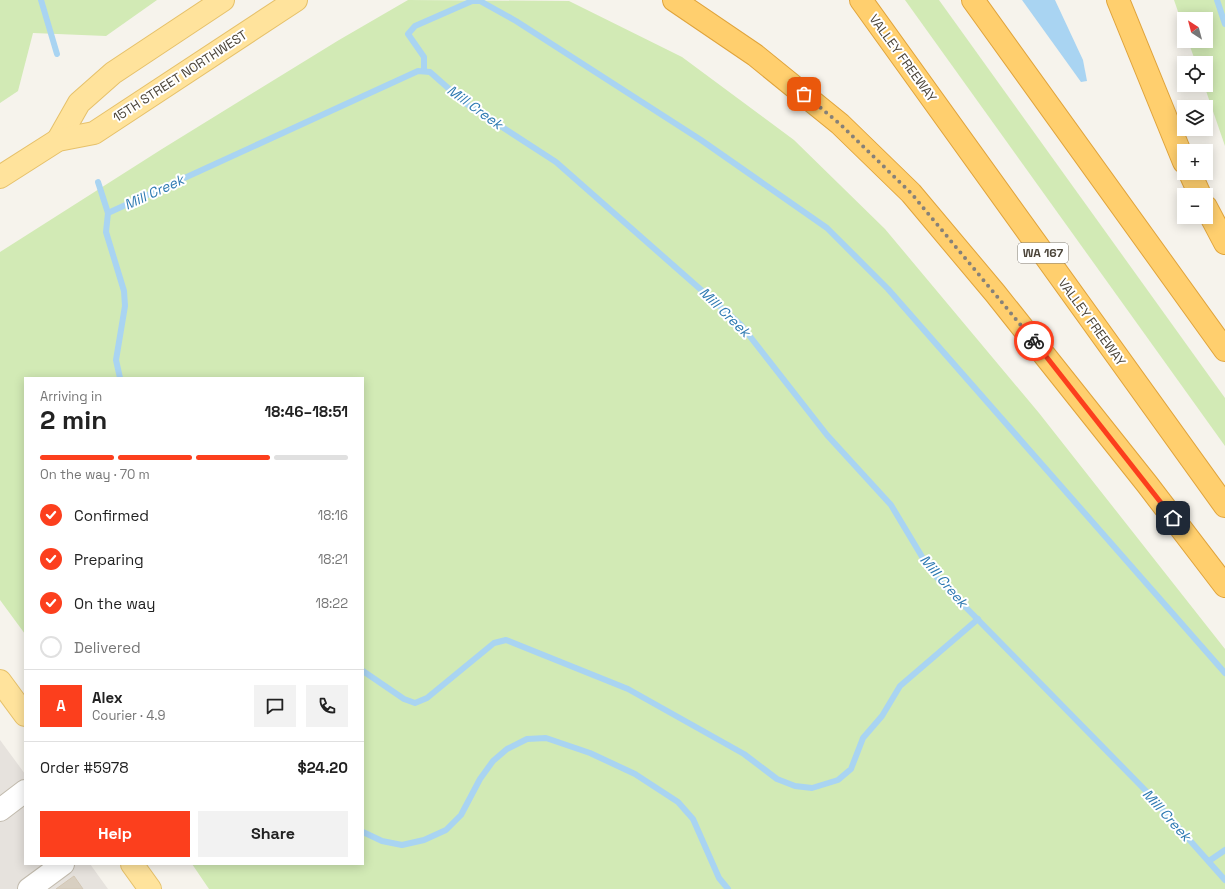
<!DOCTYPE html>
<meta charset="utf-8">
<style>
body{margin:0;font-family:"Space Grotesk",sans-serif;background:#f2f2f2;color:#222;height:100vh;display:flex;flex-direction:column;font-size:15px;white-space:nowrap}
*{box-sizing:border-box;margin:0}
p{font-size:13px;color:#767676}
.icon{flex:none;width:22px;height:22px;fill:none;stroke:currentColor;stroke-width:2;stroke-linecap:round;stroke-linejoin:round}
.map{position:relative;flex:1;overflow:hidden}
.drawer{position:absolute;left:24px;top:377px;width:340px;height:488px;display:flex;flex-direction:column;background:#fff;border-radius:0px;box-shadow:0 2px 10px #0003}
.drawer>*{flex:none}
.needle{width:26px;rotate:324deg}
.buttons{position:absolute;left:1177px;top:12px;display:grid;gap:8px}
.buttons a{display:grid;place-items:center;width:36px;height:36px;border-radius:0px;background:#fff;box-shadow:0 2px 10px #0003;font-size:20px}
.pin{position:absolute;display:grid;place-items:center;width:34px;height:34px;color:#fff;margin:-17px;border-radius:8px;box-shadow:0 2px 6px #0006}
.courier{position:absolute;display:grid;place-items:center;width:40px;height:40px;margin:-20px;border:3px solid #fc3f1d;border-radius:50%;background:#fff;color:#222;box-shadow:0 1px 5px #0007}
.overview em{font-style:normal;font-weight:700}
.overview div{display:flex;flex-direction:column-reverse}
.overview{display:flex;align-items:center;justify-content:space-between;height:68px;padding:0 16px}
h1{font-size:26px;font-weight:700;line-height:30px}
.bar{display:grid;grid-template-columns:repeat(4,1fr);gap:6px 4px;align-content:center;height:48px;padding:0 16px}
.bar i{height:5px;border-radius:3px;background:#e0e0e0}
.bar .current{background:#fc3f1d}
.bar p{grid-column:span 4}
.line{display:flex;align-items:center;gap:10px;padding:0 16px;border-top:1px solid #e0e0e0}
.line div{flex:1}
.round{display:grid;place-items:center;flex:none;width:42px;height:42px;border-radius:0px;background:#f2f2f2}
ol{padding:0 16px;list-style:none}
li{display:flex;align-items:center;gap:12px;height:44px}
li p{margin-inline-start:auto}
li .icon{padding:4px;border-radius:50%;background:#fc3f1d;color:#fff;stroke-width:4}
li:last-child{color:#767676}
li i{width:22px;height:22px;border:2px solid #e0e0e0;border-radius:50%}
.primary-button{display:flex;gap:8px;margin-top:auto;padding:8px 16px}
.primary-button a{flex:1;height:46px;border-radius:0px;background:#fc3f1d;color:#fff;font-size:16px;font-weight:700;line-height:46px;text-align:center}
.primary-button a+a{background:#f2f2f2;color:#222}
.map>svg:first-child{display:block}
.industrial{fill:#e6e2dd}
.green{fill:#d2eab5}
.water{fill:#a9d4f2}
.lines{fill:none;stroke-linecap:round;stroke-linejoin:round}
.stream{stroke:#a9d4f2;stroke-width:6}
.building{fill:#d8cfc1;stroke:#d3c7b4}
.minor-casing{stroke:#c2bbae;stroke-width:24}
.major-casing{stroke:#e6c16a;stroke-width:24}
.highway-casing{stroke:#e0a43c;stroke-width:24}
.minor{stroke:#fff;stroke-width:22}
.major{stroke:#ffe39c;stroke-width:22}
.highway{stroke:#ffcf6e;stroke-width:22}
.done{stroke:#878178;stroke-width:4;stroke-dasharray:0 7.2}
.route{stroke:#fc3f1d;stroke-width:5}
.labels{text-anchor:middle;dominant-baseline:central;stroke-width:4;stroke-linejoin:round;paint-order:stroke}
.shield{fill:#fff;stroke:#817c74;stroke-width:1}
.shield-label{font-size:12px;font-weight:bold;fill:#4b4439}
.street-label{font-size:13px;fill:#4b4439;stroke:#fff}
.water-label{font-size:14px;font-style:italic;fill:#2e7ab2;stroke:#fff}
</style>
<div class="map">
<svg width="1225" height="889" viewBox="0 0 1225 889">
<rect width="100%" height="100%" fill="#f6f3ec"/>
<polygon class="industrial" points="0,740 25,774 25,864 90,864 108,889 0,889"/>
<g class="green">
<polygon points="0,0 157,0 106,36 33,33 18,91 0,103"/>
<polygon points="408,0 569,1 682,57 794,140 885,229 1039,413 1225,649 1225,889 209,889 192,864 363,864 363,378 25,378 25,634 0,600 0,252 162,149 339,40"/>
<polygon points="905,0 939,0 1225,398 1225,446"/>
<polygon points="1174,0 1225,0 1225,146 1204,85 1206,85 1206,63 1196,63 1188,41 1206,41 1206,19 1184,19 1184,29"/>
</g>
<polygon class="water" points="1022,0 1055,0 1083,60 1087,81 1081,82"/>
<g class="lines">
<g class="stream">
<polyline points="41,0 57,54"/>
<polyline points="1217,0 1225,24"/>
<polyline points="424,71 424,57 408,34 415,26 472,1 480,1 516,21 701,140 827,228 888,289 1225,673"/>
<polyline points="98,182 108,213 106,232 124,291 125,306 116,360 120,378"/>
<polyline points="108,213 418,71 430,72 465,103 556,162 741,325 827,435 891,505 927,565 939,580 1146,791 1225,880"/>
<polyline points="363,671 404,699 415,703 427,698 494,643 506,640 628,689 744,754 777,779 795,786 812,788 838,780 851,769 863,738 882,716 900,686 978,619"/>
<polyline points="363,832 382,841 402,845 424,840 446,830 461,815 480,779 493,761 507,749 527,739 546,738 590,753 635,774 678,802 693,819 719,878 728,889"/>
<polyline points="1209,861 1225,850"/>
</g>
</g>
<polygon class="building" points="74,876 83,889 56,889"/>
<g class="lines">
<defs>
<g id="minor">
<polyline points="0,810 25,791"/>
<polyline points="29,889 63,864"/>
</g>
<g id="major">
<polyline points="58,140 79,103 113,73 223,0"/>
<polyline points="0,177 58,140 94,133 296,0"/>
<polyline points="0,681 25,715"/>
<polyline points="132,864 150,889"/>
</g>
<g id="highway">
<polyline points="674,0 755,55 840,124 911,193 995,293 1147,484 1225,586"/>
<polyline points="861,0 1225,506"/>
<polyline points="973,0 1225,350"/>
<polyline points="1118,0 1184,162"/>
<polyline points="1190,173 1200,195"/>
<polyline points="1206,207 1225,243"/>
</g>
</defs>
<use href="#minor" class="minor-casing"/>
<use href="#major" class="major-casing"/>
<use href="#highway" class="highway-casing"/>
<use href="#minor" class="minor"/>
<use href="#major" class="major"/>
<use href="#highway" class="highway"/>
</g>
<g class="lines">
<polyline class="done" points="804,94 840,124 911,193 1034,341"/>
<polyline class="route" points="1034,341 1173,518"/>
</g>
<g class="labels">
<rect class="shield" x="1018" y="243" width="50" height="20" rx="3"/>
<g class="shield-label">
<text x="1043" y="253">WA 167</text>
</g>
<g class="street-label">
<text transform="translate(903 58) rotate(54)">VALLEY FREEWAY</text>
<text transform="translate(180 76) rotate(-33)">15TH STREET NORTHWEST</text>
<text transform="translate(1092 322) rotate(54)">VALLEY FREEWAY</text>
</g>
<g class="water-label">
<text transform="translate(475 107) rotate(36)">Mill Creek</text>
<text transform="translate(154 192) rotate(-25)">Mill Creek</text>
<text transform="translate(725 312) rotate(44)">Mill Creek</text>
<text transform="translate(944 581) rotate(49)">Mill Creek</text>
<text transform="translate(1167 815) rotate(48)">Mill Creek</text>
</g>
</g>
</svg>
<div class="buttons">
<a><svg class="needle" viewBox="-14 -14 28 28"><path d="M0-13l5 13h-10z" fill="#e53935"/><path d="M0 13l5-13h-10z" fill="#767676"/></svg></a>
<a><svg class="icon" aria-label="locate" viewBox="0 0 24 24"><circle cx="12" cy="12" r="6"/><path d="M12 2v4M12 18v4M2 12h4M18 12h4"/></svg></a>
<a><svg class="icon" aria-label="layers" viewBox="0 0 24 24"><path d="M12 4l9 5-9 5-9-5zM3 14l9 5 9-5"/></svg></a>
<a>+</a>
<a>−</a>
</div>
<div class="pin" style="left:804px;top:94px;background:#ea580c"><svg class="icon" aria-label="bag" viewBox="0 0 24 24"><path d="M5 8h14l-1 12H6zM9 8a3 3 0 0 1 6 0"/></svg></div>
<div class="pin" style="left:1173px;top:518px;background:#1f2937"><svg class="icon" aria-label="home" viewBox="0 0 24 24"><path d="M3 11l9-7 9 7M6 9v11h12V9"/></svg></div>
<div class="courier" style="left:1034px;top:341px"><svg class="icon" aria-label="bike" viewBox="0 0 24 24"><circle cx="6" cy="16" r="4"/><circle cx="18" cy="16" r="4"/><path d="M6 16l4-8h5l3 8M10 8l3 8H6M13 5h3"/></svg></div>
<section class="drawer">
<div class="overview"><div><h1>2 min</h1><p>Arriving in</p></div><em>18:46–18:51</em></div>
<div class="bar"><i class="current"></i><i class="current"></i><i class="current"></i><i></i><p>On the way · 70 m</p></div>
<ol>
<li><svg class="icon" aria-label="check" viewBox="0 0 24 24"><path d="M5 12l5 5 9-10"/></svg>Confirmed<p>18:16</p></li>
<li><svg class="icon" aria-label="check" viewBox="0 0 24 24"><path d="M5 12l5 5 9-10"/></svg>Preparing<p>18:21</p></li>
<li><svg class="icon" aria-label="check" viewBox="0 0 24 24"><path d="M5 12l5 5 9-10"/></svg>On the way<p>18:22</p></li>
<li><i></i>Delivered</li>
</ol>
<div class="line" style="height:72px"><b class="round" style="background:#fc3f1d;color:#fff">A</b><div><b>Alex</b><p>Courier · 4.9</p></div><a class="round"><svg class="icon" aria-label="chat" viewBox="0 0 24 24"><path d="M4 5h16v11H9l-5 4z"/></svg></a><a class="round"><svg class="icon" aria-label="phone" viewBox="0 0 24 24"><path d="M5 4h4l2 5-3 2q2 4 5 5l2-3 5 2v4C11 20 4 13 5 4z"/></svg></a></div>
<div class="line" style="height:52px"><div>Order #5978</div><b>$24.20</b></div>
<div class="primary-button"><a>Help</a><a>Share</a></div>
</section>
</div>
